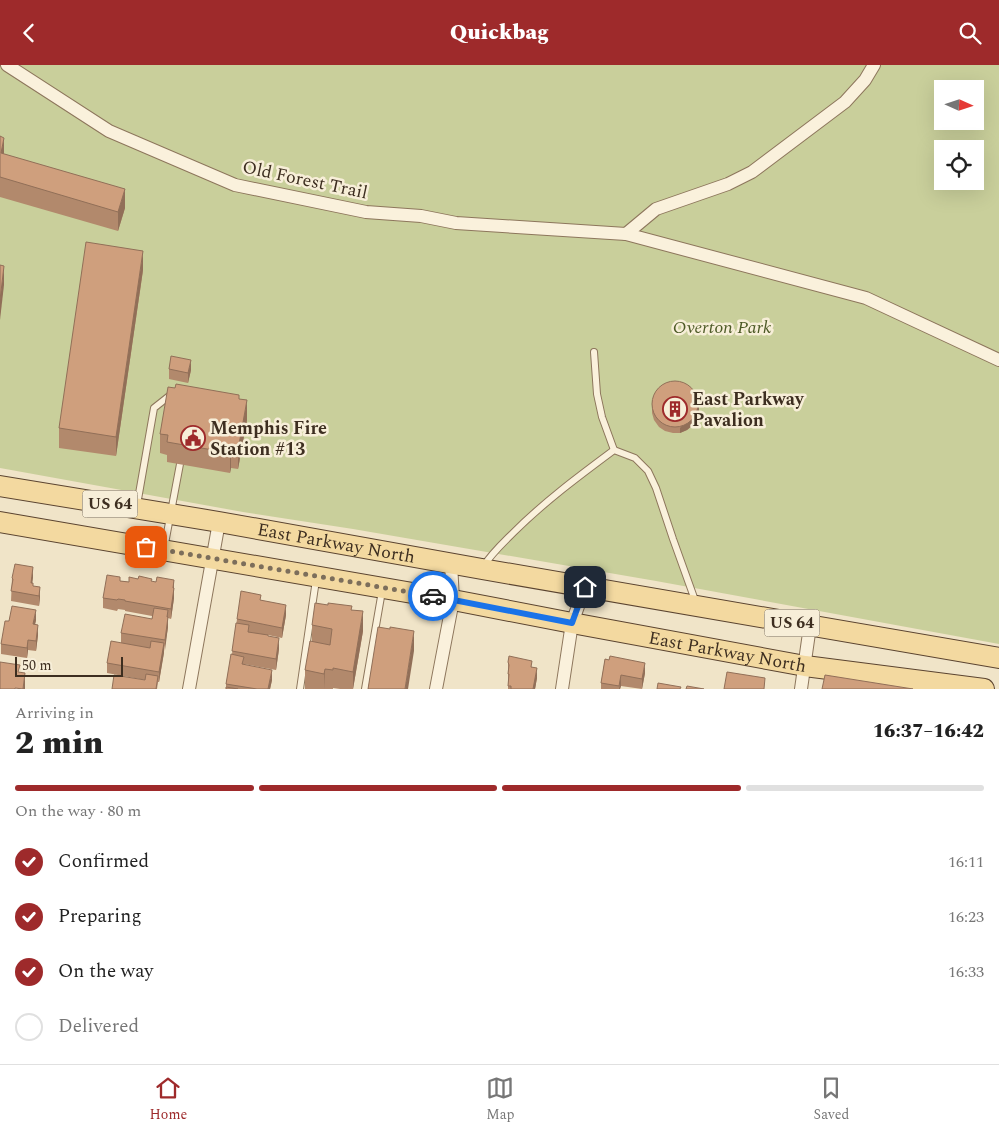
<!DOCTYPE html>
<meta charset="utf-8">
<style>
body{margin:0;font-family:Spectral,serif;background:#f2f2f2;color:#222;height:100vh;display:flex;flex-direction:column;font-size:19px;white-space:nowrap}
*{box-sizing:border-box;margin:0}
p{font-size:16px;color:#767676}
.icon{flex:none;width:28px;height:28px;fill:none;stroke:currentColor;stroke-width:2;stroke-linecap:round;stroke-linejoin:round}
.map{position:relative;height:624px;overflow:hidden}
.details{display:flex;flex-direction:column;background:#fff;flex:1}
.details>*{flex:none}
.needle{width:32px;rotate:93deg}
.fabs{position:absolute;left:934px;top:15px;display:grid;gap:10px}
.fabs a{display:grid;place-items:center;width:50px;height:50px;border-radius:0px;background:#fff;box-shadow:0 5px 20px #0002;font-size:25px}
.scale{position:absolute;left:15px;bottom:12px;width:108px;box-sizing:border-box;padding-left:5px;border:2px solid #3d2e20;border-top:0;font-size:14px;line-height:18px;white-space:nowrap;color:#3d2e20;-webkit-text-stroke:4px #f7eed8;paint-order:stroke}
.pin{position:absolute;display:grid;place-items:center;width:42px;height:42px;color:#fff;margin:-21px;border-radius:10px;box-shadow:0 2px 8px #0006}
.courier{position:absolute;display:grid;place-items:center;width:50px;height:50px;margin:-25px;border:4px solid #1a73e8;border-radius:50%;background:#fff;color:#222;box-shadow:0 1px 6px #0007}
.overview em{font-style:normal;font-weight:800}
.overview div{display:flex;flex-direction:column-reverse}
.overview{display:flex;align-items:center;justify-content:space-between;height:85px;padding:0 15px}
h1{font-size:32px;font-weight:800;line-height:38px}
.bar{display:grid;grid-template-columns:repeat(4,1fr);gap:8px 5px;align-content:center;height:60px;padding:0 15px}
.bar i{height:6px;border-radius:4px;background:#e0e0e0}
.bar .active{background:#9e2a2b}
.bar p{grid-column:span 4}
ol{padding:0 15px;list-style:none}
li{display:flex;align-items:center;gap:15px;height:55px}
li p{margin-inline-start:auto}
li .icon{padding:5px;border-radius:50%;background:#9e2a2b;color:#fff;stroke-width:4}
li:last-child{color:#767676}
li i{width:28px;height:28px;border:2px solid #e0e0e0;border-radius:50%}
header{display:flex;justify-content:space-between;align-items:center;height:65px;padding:0 15px;background:#9e2a2b;color:#fff;font-size:22px;font-weight:800}
.menu{display:flex;justify-content:space-around;align-items:center;height:70px;border-top:1px solid #e0e0e0;background:#fff;font-size:14px;color:#767676}
.menu a{display:grid;justify-items:center;gap:2px}
.menu .active{color:#9e2a2b}
.map>svg:first-child{display:block}
.green{fill:#c9cf9b;fill-rule:evenodd}
.lines{fill:none;stroke-linecap:round;stroke-linejoin:round}
.lane-casing{stroke:#8d765c;stroke-width:8}
.street-casing{stroke:#8d765c;stroke-width:14}
.primary-casing{stroke:#5b4430;stroke-width:22}
.lane{stroke:#faf1dc;stroke-width:6}
.street{stroke:#faf1dc;stroke-width:12}
.primary{stroke:#f3d9a0;stroke-width:20}
.wall{fill:#b2896c}
.shaded-wall{fill:#916f58}
.building{fill:#cf9f7d;stroke:#916f58}
.done{stroke:#7c6e5b;stroke-width:5;stroke-dasharray:0 9}
.route{stroke:#1a73e8;stroke-width:6}
.labels{text-anchor:middle;dominant-baseline:central;stroke-width:5;stroke-linejoin:round;paint-order:stroke}
.shield{fill:#f7eed8;stroke:#756857;stroke-width:1}
.shield-label{font-size:16px;font-weight:bold;fill:#3d2e20}
.street-label{font-size:18px;fill:#3d2e20;stroke:#f7eed8}
.park-label{font-size:18px;font-style:italic;fill:#4d5a26;stroke:#f7eed8}
.poi-label{font-size:18px;font-weight:bold;fill:#3d2e20;stroke:#f7eed8;text-anchor:start}
</style>
<header><svg class="icon" aria-label="back" viewBox="0 0 24 24"><path d="M15 5l-7 7 7 7"/></svg>Quickbag<svg class="icon" aria-label="search" viewBox="0 0 24 24"><circle cx="10" cy="10" r="6"/><path d="M15 15l6 6"/></svg></header>
<div class="map">
<svg width="999" height="624" viewBox="0 0 999 624">
<rect width="100%" height="100%" fill="#f0e4c8"/>
<path class="green" d="M0,0H999V579L656,516L353,464L243,447L0,403ZM942,24H975V56H942ZM942,84H975V116H942Z"/>
<g class="lines">
<defs>
<g id="lane">
<polyline points="594,287 597,329 602,352 614,385"/>
<polyline points="137,440 154,343 173,328"/>
<polyline points="164,484 180,399"/>
<path d="M483,502C491,489 502,479 513,468C544,437 579,411 614,385L635,393L648,406L656,423L673,474L696,538"/>
<polyline points="300,624 316,515"/>
<polyline points="365,624 382,526"/>
</g>
<g id="street">
<polyline points="7,0 109,66 235,120 366,147 421,151 456,158 626,169 866,233 999,295"/>
<polyline points="626,169 656,144 728,119 752,107 845,37 865,15 874,0"/>
<polyline points="189,624 219,457"/>
<polyline points="436,624 453,535 451,498"/>
<polyline points="562,624 572,558 585,522"/>
<polyline points="801,624 810,561"/>
</g>
<g id="primary">
<path id="s1" d="M0,421L219,457L482,504L999,593"/>
<path id="s2" d="M0,457L453,535L572,558L805,601L984,624"/>
</g>
</defs>
<use href="#lane" class="lane-casing"/>
<use href="#street" class="street-casing"/>
<use href="#primary" class="primary-casing"/>
<use href="#lane" class="lane"/>
<use href="#street" class="street"/>
<use href="#primary" class="primary"/>
</g>
<g class="wall">
<polygon points="0,71 4,89 125,143 118,166 0,132"/>
<polygon points="143,205 116,391 59,383 59,363"/>
<polygon points="169,304 191,305 188,318 169,314"/>
<polygon points="239,334 247,355 238,404 231,403 230,408 167,397 167,390 160,388 160,369"/>
<polygon points="652,335 699,346 697,354 693,360 687,365 680,368 673,368 665,366 659,362 654,355 652,348"/>
<polygon points="33,512 32,518 33,521 40,532 39,541 11,536 12,513"/>
<polygon points="174,515 174,533 171,554 168,553 168,562 159,617 158,617 157,624 112,624 145,615 107,608 107,598 121,578 121,568 152,554 152,551 125,546 125,545 118,544 117,546 103,543 103,533 120,516 129,517 156,517"/>
<polygon points="261,535 286,550 282,573 268,570 268,571 279,584 276,605 244,599 272,615 270,624 226,624 226,619 232,589 237,554"/>
<polygon points="352,545 363,566 353,624 340,624 333,623 333,624 305,624 305,605 312,576 312,560"/>
<polygon points="36,555 35,559 38,570 36,586 28,585 27,593 1,589 1,579 9,556"/>
<polygon points="605,594 645,608 642,624 621,621 620,624 601,624 601,618"/>
<polygon points="508,597 532,602 537,613 535,624 508,624"/>
</g>
<g class="shaded-wall">
<polygon points="4,73 4,92 1,88"/>
<polygon points="125,124 125,143 118,166 118,147"/>
<polygon points="143,186 143,205 116,391 116,372"/>
<polygon points="4,201 4,220 0,255 0,235"/>
<polygon points="191,295 191,305 188,318 188,308"/>
<polygon points="247,335 247,355 238,404 238,385"/>
<polygon points="699,341 699,346 697,354 693,360 687,365 680,368 680,363"/>
<polygon points="231,383 231,403 230,408 230,388"/>
<polygon points="33,502 33,512 31,528 31,518"/>
<polygon points="174,515 174,533 171,554 171,544"/>
<polygon points="40,522 40,532 39,541 39,531"/>
<polygon points="286,540 286,550 282,573 282,563"/>
<polygon points="36,545 36,555 33,569 33,559"/>
<polygon points="168,545 168,562 165,585 165,575"/>
<polygon points="363,546 363,566 353,624 353,607"/>
<polygon points="38,560 38,570 36,586 36,576"/>
<polygon points="414,566 414,586 408,624 405,624"/>
<polygon points="279,573 279,584 276,605 276,594"/>
<polygon points="28,575 28,585 27,593 27,583"/>
<polygon points="164,578 164,588 159,617 159,607"/>
<polygon points="645,598 645,608 642,624 642,614"/>
<polygon points="537,603 537,613 535,624 533,624"/>
<polygon points="325,604 324,624 324,609"/>
<polygon points="272,605 272,615 270,624 268,624"/>
<polygon points="25,608 25,624 23,624"/>
<polygon points="621,610 621,621 620,624 619,624"/>
</g>
<g class="building">
<polygon points="0,71 4,73 1,88 125,124 118,147 0,112"/>
<polygon points="86,177 143,186 116,372 59,363"/>
<polygon points="0,200 4,201 0,235"/>
<polygon points="171,291 191,295 188,308 169,304"/>
<circle cx="675" cy="339" r="23"/>
<polygon points="176,319 239,330 239,334 247,335 238,385 231,383 230,388 167,377 168,370 160,369 168,322 175,323"/>
<polygon points="15,499 33,502 31,518 33,518 33,521 40,522 39,531 11,526 13,514 12,513"/>
<polygon points="107,510 120,512 120,516 129,517 129,512 138,514 139,511 152,514 151,516 156,517 157,512 174,515 173,523 174,523 171,544 125,536 125,535 118,534 117,535 103,533"/>
<polygon points="241,526 261,530 260,535 286,540 282,563 237,554"/>
<polygon points="315,538 328,540 328,538 352,541 351,545 363,546 353,607 333,603 333,605 325,604 324,609 305,605 310,576 330,580 332,564 312,560"/>
<polygon points="12,541 36,545 33,559 38,560 36,576 28,575 27,583 1,579 5,556 9,556"/>
<polygon points="154,543 168,545 167,552 168,552 165,575 121,568 125,549 152,554"/>
<polygon points="236,558 249,560 248,567 268,570 268,571 279,573 276,594 232,586"/>
<polygon points="378,562 390,564 390,562 414,566 405,624 368,624"/>
<polygon points="111,576 150,583 151,576 164,578 159,607 107,598"/>
<polygon points="231,589 244,592 242,599 272,605 268,624 257,624 226,619"/>
<polygon points="509,591 532,596 531,602 537,603 533,624 511,624 511,621 508,621 509,609 508,609 509,600 508,597"/>
<polygon points="610,591 645,598 642,614 621,610 619,621 601,618 605,594 609,595"/>
<polygon points="0,597 20,600 18,607 25,608 23,624 15,623 15,624 0,624"/>
<polygon points="727,607 765,613 764,624 724,624"/>
<polygon points="146,609 158,611 156,624 112,624 114,610 145,615"/>
<polygon points="825,610 913,624 822,624"/>
<polygon points="658,618 681,622 680,624 657,624"/>
<polygon points="687,621 704,624 686,624"/>
<polygon points="226,622 238,624 226,624"/>
</g>
<g class="lines">
<polyline class="done" points="146,482 433,531"/>
<polyline class="route" points="433,531 572,558 585,522"/>
</g>
<defs>
<symbol id="building-ring" viewBox="-11 -11 22 22"><circle r="9.5" fill="#f7eed8" stroke="#9e2a2b" stroke-width="1.5"/><path d="M-4-6H4V6H1V3H-1V6H-4ZM-2.5-4.3h1.7v1.8h-1.7ZM.8-4.3h1.7v1.8H.8ZM-2.5-1h1.7V.8h-1.7ZM.8-1h1.7V.8H.8Z" fill="#9e2a2b"/></symbol>
<symbol id="civic-ring" viewBox="-11 -11 22 22"><circle r="9.5" fill="#f7eed8" stroke="#9e2a2b" stroke-width="1.5"/><path d="M-.6-6.5H3V-4.5H.6V-3L4-1V1h2V6H-6V1h2V-1L-.6-3ZM-1.2 2.5V6h2.4V2.5Z" fill="#9e2a2b"/></symbol>
</defs>
<g fill-rule="evenodd">
<use href="#building-ring" x="661" y="330" width="28" height="28"/>
<use href="#civic-ring" x="179" y="359" width="28" height="28"/>
</g>
<g class="labels">
<g class="shield">
<rect x="82.5" y="425.5" width="55" height="27" rx="4"/>
<rect x="764.5" y="544.5" width="55" height="27" rx="4"/>
</g>
<g class="shield-label">
<text x="110" y="439">US 64</text>
<text x="792" y="558">US 64</text>
</g>
<g class="street-label">
<text transform="translate(305 115) rotate(12)">Old Forest Trail</text>
<text stroke="none"><textPath href="#s1" startOffset="341">East Parkway North</textPath></text>
<text stroke="none"><textPath href="#s2" startOffset="739">East Parkway North</textPath></text>
</g>
<g class="park-label">
<text x="722" y="262">Overton Park</text>
</g>
<g class="poi-label">
<text x="692" y="334">East Parkway<tspan x="692" dy="21">Pavalion</tspan></text>
<text x="210" y="363">Memphis Fire<tspan x="210" dy="21">Station #13</tspan></text>
</g>
</g>
</svg>
<div class="fabs">
<a><svg class="needle" viewBox="-14 -14 28 28"><path d="M0-13l5 13h-10z" fill="#e53935"/><path d="M0 13l5-13h-10z" fill="#767676"/></svg></a>
<a><svg class="icon" aria-label="locate" viewBox="0 0 24 24"><circle cx="12" cy="12" r="6"/><path d="M12 2v4M12 18v4M2 12h4M18 12h4"/></svg></a>
</div>
<div class="scale">50 m</div>
<div class="pin" style="left:146px;top:482px;background:#ea580c"><svg class="icon" aria-label="bag" viewBox="0 0 24 24"><path d="M5 8h14l-1 12H6zM9 8a3 3 0 0 1 6 0"/></svg></div>
<div class="pin" style="left:585px;top:522px;background:#1f2937"><svg class="icon" aria-label="home" viewBox="0 0 24 24"><path d="M3 11l9-7 9 7M6 9v11h12V9"/></svg></div>
<div class="courier" style="left:433px;top:531px"><svg class="icon" aria-label="car" viewBox="0 0 24 24"><path d="M5 17H2v-5l4-1 3-4h7l3 4 3 1v5h-3M9 17h6M6 11h13"/><circle cx="7" cy="17" r="2"/><circle cx="17" cy="17" r="2"/></svg></div>
</div>
<section class="details">
<div class="overview"><div><h1>2 min</h1><p>Arriving in</p></div><em>16:37–16:42</em></div>
<div class="bar"><i class="active"></i><i class="active"></i><i class="active"></i><i></i><p>On the way · 80 m</p></div>
<ol>
<li><svg class="icon" aria-label="check" viewBox="0 0 24 24"><path d="M5 12l5 5 9-10"/></svg>Confirmed<p>16:11</p></li>
<li><svg class="icon" aria-label="check" viewBox="0 0 24 24"><path d="M5 12l5 5 9-10"/></svg>Preparing<p>16:23</p></li>
<li><svg class="icon" aria-label="check" viewBox="0 0 24 24"><path d="M5 12l5 5 9-10"/></svg>On the way<p>16:33</p></li>
<li><i></i>Delivered</li>
</ol>
</section>
<nav class="menu">
<a class="active"><svg class="icon" aria-label="home" viewBox="0 0 24 24"><path d="M3 11l9-7 9 7M6 9v11h12V9"/></svg>Home</a>
<a><svg class="icon" aria-label="map" viewBox="0 0 24 24"><path d="M3 6l6-2 6 2 6-2v14l-6 2-6-2-6 2zM9 4v14M15 6v14"/></svg>Map</a>
<a><svg class="icon" aria-label="saved" viewBox="0 0 24 24"><path d="M7 4h10v16l-5-4-5 4z"/></svg>Saved</a>
</nav>
